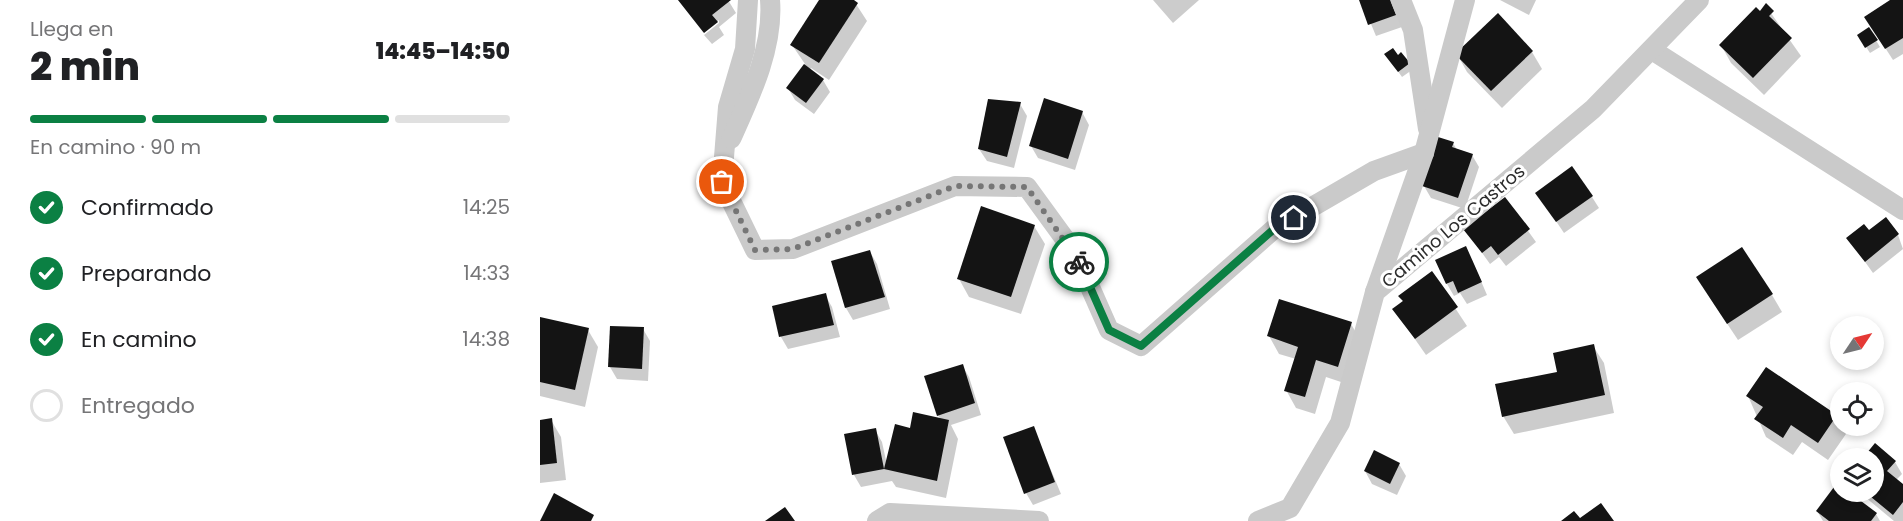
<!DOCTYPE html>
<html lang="es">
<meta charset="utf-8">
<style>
body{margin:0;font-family:Poppins,sans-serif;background:#f6f6f6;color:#202124;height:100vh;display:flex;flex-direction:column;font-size:22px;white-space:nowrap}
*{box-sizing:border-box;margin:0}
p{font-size:20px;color:#757577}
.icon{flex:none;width:33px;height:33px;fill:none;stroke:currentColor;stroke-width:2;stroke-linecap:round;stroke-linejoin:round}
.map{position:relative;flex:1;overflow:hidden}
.drawer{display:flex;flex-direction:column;background:#fff;width:540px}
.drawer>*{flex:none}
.needle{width:39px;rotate:55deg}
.fabs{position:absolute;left:1290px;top:316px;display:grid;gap:12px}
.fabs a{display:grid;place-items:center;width:54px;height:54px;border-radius:50%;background:#fff;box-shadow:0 3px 9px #0003;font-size:30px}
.pin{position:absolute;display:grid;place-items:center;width:51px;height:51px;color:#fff;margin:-26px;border:3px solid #fff;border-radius:50%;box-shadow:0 2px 6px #0007}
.courier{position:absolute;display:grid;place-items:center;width:60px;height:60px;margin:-30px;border:4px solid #0b8043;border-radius:50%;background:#fff;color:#222;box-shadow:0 2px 8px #0007}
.summary em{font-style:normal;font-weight:800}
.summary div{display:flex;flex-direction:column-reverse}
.summary{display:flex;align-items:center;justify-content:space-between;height:102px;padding:0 30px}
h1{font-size:39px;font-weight:800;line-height:45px}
.bar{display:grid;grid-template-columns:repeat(4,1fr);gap:9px 6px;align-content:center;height:72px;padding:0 30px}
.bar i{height:8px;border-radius:4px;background:#e0e0e0}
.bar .selected{background:#0b8043}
.bar p{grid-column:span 4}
ol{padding:0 30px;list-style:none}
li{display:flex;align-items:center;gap:18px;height:66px}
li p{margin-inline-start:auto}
li .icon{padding:6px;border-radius:50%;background:#0b8043;color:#fff;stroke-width:4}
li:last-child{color:#757577}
li i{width:33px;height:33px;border:3px solid #e0e0e0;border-radius:50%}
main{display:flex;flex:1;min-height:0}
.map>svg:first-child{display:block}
.shadow{fill:#0003}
.building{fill:#141414}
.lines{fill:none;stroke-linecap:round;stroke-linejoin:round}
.minor{stroke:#cacaca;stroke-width:20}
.done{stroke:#767676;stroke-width:6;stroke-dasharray:0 10.8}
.route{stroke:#0b8043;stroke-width:8}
.labels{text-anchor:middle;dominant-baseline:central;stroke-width:6;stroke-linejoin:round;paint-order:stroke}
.street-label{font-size:18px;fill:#2d2d2d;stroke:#fff}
</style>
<main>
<section class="drawer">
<div class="summary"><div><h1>2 min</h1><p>Llega en</p></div><em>14:45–14:50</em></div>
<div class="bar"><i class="selected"></i><i class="selected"></i><i class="selected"></i><i></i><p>En camino · 90 m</p></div>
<ol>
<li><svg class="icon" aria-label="check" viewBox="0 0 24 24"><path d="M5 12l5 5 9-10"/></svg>Confirmado<p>14:25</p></li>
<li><svg class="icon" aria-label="check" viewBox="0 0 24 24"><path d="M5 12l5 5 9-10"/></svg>Preparando<p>14:33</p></li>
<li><svg class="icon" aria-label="check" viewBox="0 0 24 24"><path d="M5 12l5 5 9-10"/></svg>En camino<p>14:38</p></li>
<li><i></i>Entregado</li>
</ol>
</section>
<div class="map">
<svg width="1363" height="521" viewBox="0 0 1363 521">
<rect width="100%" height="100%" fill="#fff"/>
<g class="shadow">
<polygon points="138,0 188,0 196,13 179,27 184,35 172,44 164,35 179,23 179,20 163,32"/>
<polygon points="280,0 311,0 316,4 327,21 289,80 271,68 269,70 283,80 290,92 274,114 255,100 248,88 265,64 252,45"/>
<polygon points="613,0 659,0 633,23"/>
<polygon points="821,0 852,0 862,27 836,36"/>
<polygon points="960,0 996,0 989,15"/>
<polygon points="1353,0 1363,0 1363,54 1353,60 1333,29"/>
<polygon points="1226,6 1261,56 1224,95 1191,63 1181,45"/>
<polygon points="1329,29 1340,47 1330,53 1319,36"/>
<polygon points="992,52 1002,69 962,108 927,72 917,54"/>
<polygon points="850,60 869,64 872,70 862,77"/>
<polygon points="480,104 487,116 474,168 447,161 439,149"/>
<polygon points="542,112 549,125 535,170 498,158 491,146"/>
<polygon points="913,143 917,150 932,155 939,167 925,209 891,198 884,186"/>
<polygon points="997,193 1052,197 1059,208 1024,233"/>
<polygon points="965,199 996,242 966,266 959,257 950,264 925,229"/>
<polygon points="1345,219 1358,235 1363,249 1333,273 1308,238 1329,232"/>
<polygon points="494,226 505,244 481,314 429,297 419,279"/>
<polygon points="330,252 337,264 350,309 313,320 306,308 293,262"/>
<polygon points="932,260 947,295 927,304 920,293 914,296 907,284"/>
<polygon points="892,273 927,326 886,355 854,309"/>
<polygon points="285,295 292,307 300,337 248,349 241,337 233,307"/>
<polygon points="1168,295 1232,295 1242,312 1198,340"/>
<polygon points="0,319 48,330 58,347 45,407 0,396"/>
<polygon points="811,324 821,341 807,384 786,377 775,414 756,408 746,390 756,359 739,354 729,336"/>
<polygon points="103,329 110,341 108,381 77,379 70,367"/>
<polygon points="1053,346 1064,363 1074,413 974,434 963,416"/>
<polygon points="422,365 429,377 441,415 411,425 418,439 406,498 356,487 352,481 321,487 314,475 335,430 342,442 347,465 371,429 401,420 398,415"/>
<polygon points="1208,396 1295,416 1306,434 1288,460 1262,442 1253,455 1226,437"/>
<polygon points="11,420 21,437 26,480 0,483 0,421"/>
<polygon points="493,427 521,494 493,505 486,493"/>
<polygon points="1335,445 1355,462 1362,474 1356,480 1363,486 1363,521 1354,521 1319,492 1334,492 1334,459 1324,459"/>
<polygon points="859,464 866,476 857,495 832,484 825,471"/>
<polygon points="1297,485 1300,492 1307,492 1336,514 1340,521 1283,521 1277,511"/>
</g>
<g class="building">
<polygon points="138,0 191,0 172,15 178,22 164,33"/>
<polygon points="279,0 314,0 318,3 279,63 250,45"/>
<polygon points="819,0 850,0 856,15 828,25"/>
<polygon points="1350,0 1363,0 1363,38 1345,49 1324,17"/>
<polygon points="1226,3 1234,11 1229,16 1252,38 1213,78 1179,45 1216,7 1220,11"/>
<polygon points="958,13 993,51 951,91 915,54"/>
<polygon points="1329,27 1338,40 1325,48 1317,35"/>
<polygon points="853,48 858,55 861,52 870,63 858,72 844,54"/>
<polygon points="264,64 284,79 266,103 246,88"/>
<polygon points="504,98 543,111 528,159 489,146"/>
<polygon points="448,99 481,102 467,157 438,149"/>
<polygon points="898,137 914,142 912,147 933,154 918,198 882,186"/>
<polygon points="1032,166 1053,196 1016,222 995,193"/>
<polygon points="965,197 990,229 958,255 951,246 942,253 923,229"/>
<polygon points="441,206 495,225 471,297 417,279"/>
<polygon points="1346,217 1359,234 1325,262 1306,238 1324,224 1329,230"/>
<polygon points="926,246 942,282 918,293 913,281 906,284 895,260"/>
<polygon points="1202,247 1233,294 1187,324 1156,277"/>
<polygon points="330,250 345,297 305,308 291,261"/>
<polygon points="892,271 918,307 875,339 852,309 863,301 858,296"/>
<polygon points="286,293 294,325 239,337 232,306"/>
<polygon points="739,299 812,322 798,367 776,360 765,397 744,391 758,347 727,336"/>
<polygon points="0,317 49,328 35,390 0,382"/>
<polygon points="70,326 104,327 102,369 68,367"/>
<polygon points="1054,344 1065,395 962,417 955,384 1017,372 1013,353"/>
<polygon points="423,364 435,403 397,416 384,376"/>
<polygon points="1226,367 1297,415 1278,443 1251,425 1243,438 1214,419 1223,407 1206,396"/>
<polygon points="373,412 409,420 397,481 344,469 312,475 304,434 336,428 344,469 355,424 370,428"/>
<polygon points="12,418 17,463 0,465 0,420"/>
<polygon points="494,426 515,482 484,494 463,437"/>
<polygon points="1335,443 1356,461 1347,471 1363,484 1363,502 1353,515 1325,492 1334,492 1334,459 1322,459"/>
<polygon points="834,450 860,463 850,484 824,471"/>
<polygon points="1297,483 1300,485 1300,492 1309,492 1337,513 1331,521 1289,521 1276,511"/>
<polygon points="14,493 54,515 51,521 0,521"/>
<polygon points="1061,503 1074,521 1021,521 1034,511 1040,518"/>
<polygon points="245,507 255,521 225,521"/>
</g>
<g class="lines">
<g class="minor">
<polyline points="208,0 205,49 188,107 182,182 215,250 253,249 415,186 487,187 535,253 569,330 601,346 734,229 834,171 884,153"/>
<polyline points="861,0 873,30 888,129"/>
<polyline points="1112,50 1363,210"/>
<path d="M191,139C210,97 234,47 230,0"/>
<polyline points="835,292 884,153 925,0"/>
<polyline points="337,521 350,513 499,521"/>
<polyline points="718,521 750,508 800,423 835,292 1053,109 1159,0"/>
</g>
</g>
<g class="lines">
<polyline class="done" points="182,182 215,250 253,249 415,186 487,187 539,262"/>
<polyline class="route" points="539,262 569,330 601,346 734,229 754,218"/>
</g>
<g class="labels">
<g class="street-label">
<text transform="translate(913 226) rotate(-40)">Camino Los Castros</text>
</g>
</g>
</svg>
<div class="fabs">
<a><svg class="needle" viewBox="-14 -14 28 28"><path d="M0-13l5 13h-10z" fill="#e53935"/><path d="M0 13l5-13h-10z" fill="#757577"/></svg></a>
<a><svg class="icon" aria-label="locate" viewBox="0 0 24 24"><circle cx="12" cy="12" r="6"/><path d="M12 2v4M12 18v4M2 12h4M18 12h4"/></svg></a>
<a><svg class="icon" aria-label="layers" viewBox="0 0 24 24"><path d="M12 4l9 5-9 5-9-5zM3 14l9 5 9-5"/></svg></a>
</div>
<div class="pin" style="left:182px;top:182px;background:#ea580c"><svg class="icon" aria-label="bag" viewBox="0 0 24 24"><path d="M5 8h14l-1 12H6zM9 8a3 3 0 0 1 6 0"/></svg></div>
<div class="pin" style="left:754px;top:218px;background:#1f2937"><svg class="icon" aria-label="home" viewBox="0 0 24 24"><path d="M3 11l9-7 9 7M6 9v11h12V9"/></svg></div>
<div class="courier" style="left:539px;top:262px"><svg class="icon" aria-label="bike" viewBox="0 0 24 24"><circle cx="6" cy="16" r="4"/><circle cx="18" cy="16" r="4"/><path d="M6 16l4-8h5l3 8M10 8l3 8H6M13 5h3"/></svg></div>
</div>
</main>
